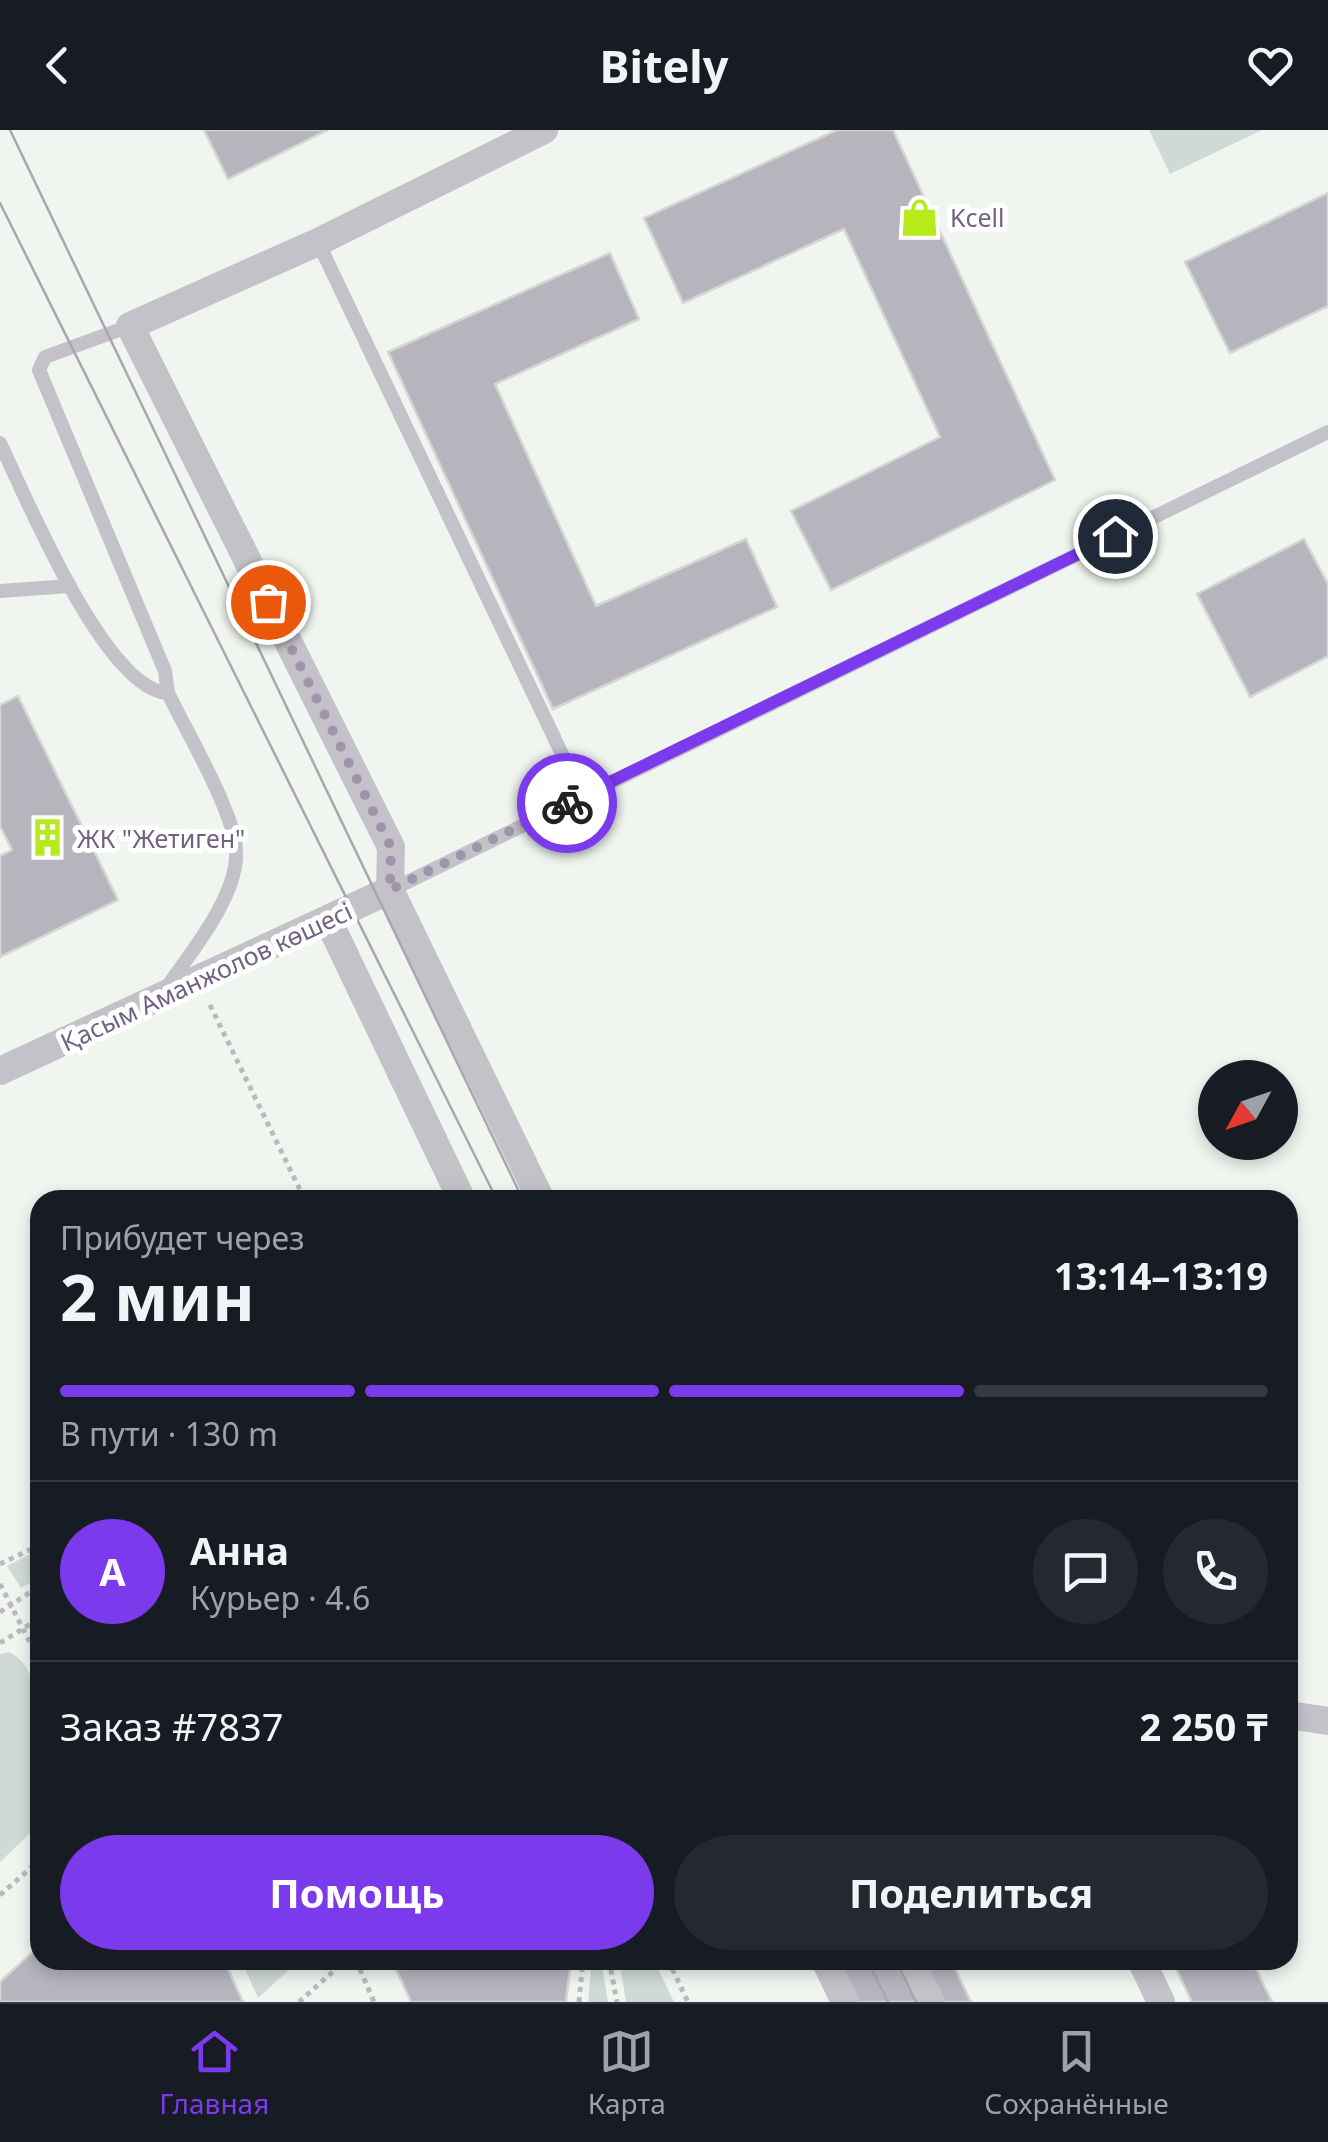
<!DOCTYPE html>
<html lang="ru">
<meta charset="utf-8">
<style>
body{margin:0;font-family:"Noto Sans",sans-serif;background:#242831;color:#f1f3f6;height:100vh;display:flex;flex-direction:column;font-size:38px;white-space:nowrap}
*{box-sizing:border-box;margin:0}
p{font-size:32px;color:#9ea1a6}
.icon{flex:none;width:55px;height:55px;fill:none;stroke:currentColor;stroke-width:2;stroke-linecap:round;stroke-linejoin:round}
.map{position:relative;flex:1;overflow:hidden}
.panel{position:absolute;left:30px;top:1060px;width:1268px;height:780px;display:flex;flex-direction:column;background:#171b24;border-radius:30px;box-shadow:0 5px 15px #0003}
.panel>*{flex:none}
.needle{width:65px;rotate:230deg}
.controls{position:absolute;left:1198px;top:930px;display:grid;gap:20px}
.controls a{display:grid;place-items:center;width:100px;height:100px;border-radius:50%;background:#171b24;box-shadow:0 5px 15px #0003;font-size:50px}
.pin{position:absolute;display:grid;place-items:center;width:85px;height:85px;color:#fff;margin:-42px;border:5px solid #fff;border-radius:50%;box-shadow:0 2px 10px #0007}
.courier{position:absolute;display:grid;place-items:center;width:100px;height:100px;margin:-50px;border:8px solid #7c3aed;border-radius:50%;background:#fff;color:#222;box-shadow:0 2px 12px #0007}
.head em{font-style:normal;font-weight:700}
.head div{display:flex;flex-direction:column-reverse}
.head{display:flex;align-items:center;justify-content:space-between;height:170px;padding:0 30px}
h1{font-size:65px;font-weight:700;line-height:75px}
.bar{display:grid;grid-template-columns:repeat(4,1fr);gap:15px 10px;align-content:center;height:120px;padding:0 30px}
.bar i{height:12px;border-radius:8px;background:#363941}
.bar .current{background:#7c3aed}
.bar p{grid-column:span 4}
.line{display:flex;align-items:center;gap:25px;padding:0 30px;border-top:2px solid #363941}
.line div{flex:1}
.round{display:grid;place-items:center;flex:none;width:105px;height:105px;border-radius:52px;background:#242831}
.action{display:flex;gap:20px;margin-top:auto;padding:20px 30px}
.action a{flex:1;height:115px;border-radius:60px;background:#7c3aed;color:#fff;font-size:40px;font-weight:700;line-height:115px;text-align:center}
.action a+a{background:#242831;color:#f1f3f6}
header{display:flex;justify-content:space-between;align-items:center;height:130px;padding:0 30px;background:#171b24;font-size:45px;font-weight:700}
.tabs{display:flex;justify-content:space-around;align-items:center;height:140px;border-top:2px solid #363941;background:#171b24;font-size:28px;color:#9ea1a6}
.tabs a{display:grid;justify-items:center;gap:5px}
.tabs .current{color:#7c3aed}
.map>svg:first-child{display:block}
.green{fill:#cfdad6}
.building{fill:#b7b4be;stroke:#d3d6d3;stroke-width:2.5}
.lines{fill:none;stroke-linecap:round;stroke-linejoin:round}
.path{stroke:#bbb9be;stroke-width:5;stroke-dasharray:5 5;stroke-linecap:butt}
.service{stroke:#c4c1c8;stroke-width:14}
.minor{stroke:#c4c1c8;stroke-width:28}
.tram{stroke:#aaa5b0;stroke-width:2.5}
.done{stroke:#9d95a9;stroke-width:10;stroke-dasharray:0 18}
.route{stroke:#7c3aed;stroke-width:12}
.labels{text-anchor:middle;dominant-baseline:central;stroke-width:10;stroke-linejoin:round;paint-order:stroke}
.poi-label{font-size:25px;fill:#716283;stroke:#fff;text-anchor:start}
.street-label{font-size:25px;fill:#716283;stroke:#fff}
</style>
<header><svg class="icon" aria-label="back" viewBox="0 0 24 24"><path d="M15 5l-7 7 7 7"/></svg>Bitely<svg class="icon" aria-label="heart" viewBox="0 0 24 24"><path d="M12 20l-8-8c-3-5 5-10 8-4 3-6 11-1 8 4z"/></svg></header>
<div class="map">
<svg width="1328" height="1872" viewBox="0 0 1328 1872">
<rect width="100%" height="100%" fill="#f0f5f0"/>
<g class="green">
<polygon points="1149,0 1262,0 1170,44"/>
<polygon points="40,1419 40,1447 21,1458 7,1436"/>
<path d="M9,1522C54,1542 40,1652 40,1694L0,1732V1524Z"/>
<polygon points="241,1830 300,1830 258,1868"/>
<polygon points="592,1830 601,1830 608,1872 588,1872"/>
<polygon points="619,1830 654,1830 674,1872 626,1872"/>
</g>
<g class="building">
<polygon points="204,0 328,0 228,49"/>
<polygon points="837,0 893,0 1055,350 831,460 791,381 940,307 844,99 683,173 644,88"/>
<polygon points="1328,63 1328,176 1230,223 1185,132"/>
<polygon points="610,123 639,189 495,254 596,476 746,409 777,477 553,579 388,222"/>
<polygon points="1304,409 1328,454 1328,526 1250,567 1197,464"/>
<polygon points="18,566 118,770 0,827 0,726 12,720 0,696 0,575"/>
<polygon points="40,1815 40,1830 224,1830 243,1872 0,1872 0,1852"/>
<polygon points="392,1830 571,1830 566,1872 411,1872"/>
<polygon points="815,1830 951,1830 971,1872 836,1872"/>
<polygon points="1172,1830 1252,1830 1272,1872 1192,1872"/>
</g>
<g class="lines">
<g class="path">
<polyline points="210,875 305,1070"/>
<polyline points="0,1434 40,1415"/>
<polyline points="0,1454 40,1532"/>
<polyline points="0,1482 40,1456"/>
<polyline points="0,1513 40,1488"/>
<polyline points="0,1765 40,1730"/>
<polyline points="356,1830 374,1872"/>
<polyline points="609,1830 617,1872"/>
<polyline points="668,1830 688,1872"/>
<polyline points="299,1872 346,1830"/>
<polyline points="579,1872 583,1830"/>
</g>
<g class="service">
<polyline points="318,112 582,666"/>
<path d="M0,313C26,367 105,560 168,563L165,541L39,240L45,227L130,196"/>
<polyline points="0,461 70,456"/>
<polyline points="391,760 1328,302"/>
<path d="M167,857C191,822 239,765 236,720C234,681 186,601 168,563"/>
</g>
<g class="minor">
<polyline points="328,790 462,1070"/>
<polyline points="0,941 390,760"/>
<polyline points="541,1070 390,760 391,717 130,196 318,112 544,0"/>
<polyline points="1288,1585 1328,1591"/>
<polyline points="825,1830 845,1872"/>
<polyline points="910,1830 931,1872"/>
<polyline points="1141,1830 1161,1872"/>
</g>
<g class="tram">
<polyline points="10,0 523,1070"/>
<polyline points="0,73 497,1070"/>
<polyline points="867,1830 888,1872"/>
<polyline points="896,1830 916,1872"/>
</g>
</g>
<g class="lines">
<polyline class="done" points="268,472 391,717 390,760 567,673"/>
<polyline class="route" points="567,673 1115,406"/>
</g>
<defs>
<symbol id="shop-bare" viewBox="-9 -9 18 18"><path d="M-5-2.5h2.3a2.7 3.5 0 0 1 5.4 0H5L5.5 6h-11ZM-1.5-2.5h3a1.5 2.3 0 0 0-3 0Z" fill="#b6ea1b" stroke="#fff" stroke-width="2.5" paint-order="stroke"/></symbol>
<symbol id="building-bare" viewBox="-9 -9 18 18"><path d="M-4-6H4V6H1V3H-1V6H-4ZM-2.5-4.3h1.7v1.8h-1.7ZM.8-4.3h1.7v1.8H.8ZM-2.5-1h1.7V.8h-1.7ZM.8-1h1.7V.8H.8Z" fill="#b6ea1b" stroke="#fff" stroke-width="2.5" paint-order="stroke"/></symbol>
</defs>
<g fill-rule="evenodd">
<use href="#shop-bare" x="892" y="60" width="55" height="55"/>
<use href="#building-bare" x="20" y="680" width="55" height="55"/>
</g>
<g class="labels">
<g class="poi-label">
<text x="950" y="87">Kcell</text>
<text x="77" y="708">ЖК "Жетиген"</text>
</g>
<g class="street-label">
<text transform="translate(206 846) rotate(-25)">Қасым Аманжолов көшесі</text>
</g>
</g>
</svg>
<div class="controls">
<a><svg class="needle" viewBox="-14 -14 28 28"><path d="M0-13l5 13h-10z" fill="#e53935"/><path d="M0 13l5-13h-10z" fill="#9ea1a6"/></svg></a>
</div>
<div class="pin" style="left:268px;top:472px;background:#ea580c"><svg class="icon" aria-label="bag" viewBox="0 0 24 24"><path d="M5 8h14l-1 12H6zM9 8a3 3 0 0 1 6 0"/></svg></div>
<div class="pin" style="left:1115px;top:406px;background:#1f2937"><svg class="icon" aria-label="home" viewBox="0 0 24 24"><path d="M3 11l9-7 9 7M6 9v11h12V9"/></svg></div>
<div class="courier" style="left:567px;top:673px"><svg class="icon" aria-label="bike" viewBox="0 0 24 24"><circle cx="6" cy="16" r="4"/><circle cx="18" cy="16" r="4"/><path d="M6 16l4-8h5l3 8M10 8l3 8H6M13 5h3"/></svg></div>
<section class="panel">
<div class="head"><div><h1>2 мин</h1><p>Прибудет через</p></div><em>13:14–13:19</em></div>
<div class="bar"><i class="current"></i><i class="current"></i><i class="current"></i><i></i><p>В пути · 130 m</p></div>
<div class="line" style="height:180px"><b class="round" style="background:#7c3aed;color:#fff">А</b><div><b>Анна</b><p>Курьер · 4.6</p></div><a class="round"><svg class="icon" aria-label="chat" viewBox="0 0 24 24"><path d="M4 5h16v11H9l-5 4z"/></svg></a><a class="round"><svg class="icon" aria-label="phone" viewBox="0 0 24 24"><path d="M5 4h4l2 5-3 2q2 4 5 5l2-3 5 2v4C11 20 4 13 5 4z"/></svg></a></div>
<div class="line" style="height:130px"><div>Заказ #7837</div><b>2 250 ₸</b></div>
<div class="action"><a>Помощь</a><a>Поделиться</a></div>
</section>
</div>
<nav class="tabs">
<a class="current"><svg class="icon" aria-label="home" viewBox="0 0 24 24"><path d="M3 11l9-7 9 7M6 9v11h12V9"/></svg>Главная</a>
<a><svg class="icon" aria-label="map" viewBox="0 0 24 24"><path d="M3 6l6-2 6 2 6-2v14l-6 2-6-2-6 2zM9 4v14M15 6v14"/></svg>Карта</a>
<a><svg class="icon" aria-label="saved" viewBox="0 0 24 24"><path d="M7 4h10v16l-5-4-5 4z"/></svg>Сохранённые</a>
</nav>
